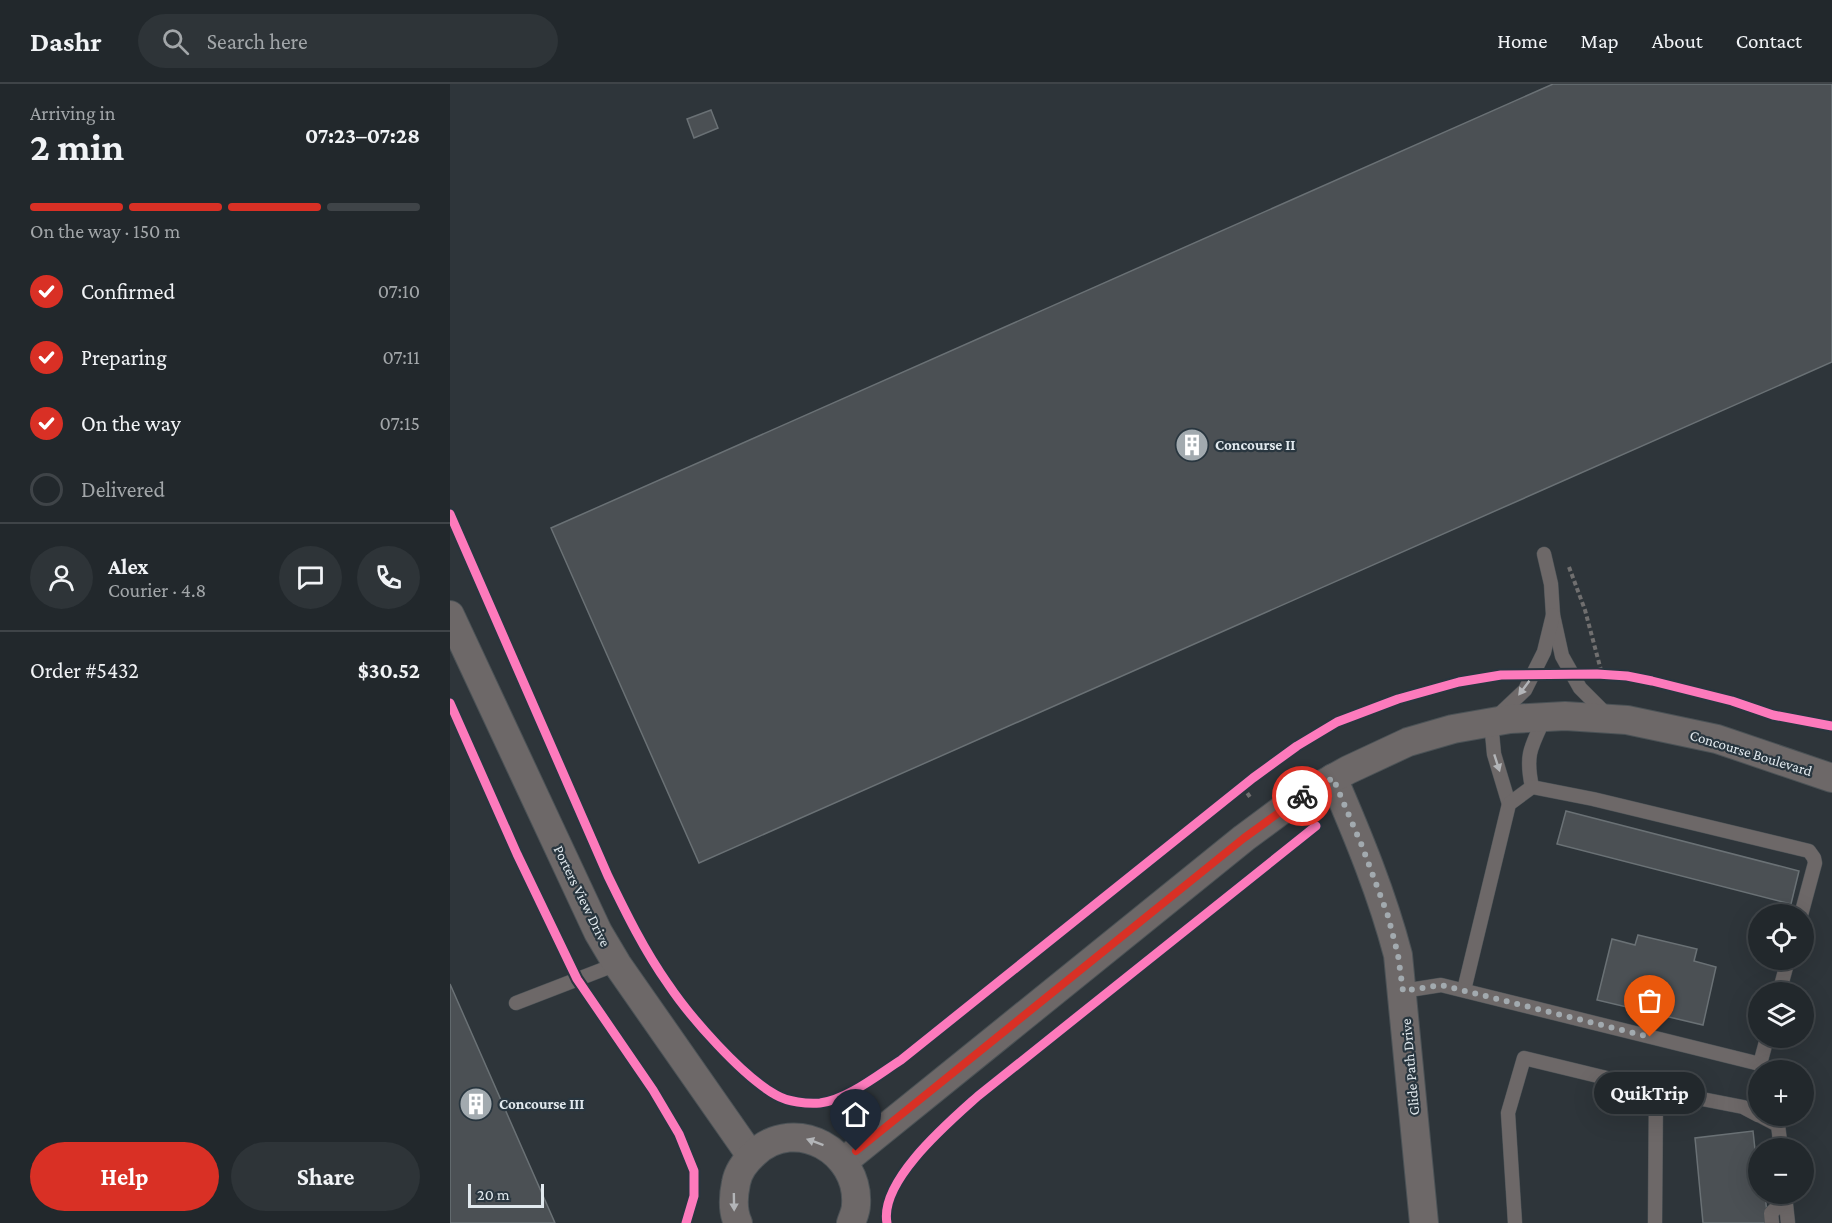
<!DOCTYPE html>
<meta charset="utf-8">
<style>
body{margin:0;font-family:"Crimson Pro",serif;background:#2e3438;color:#f1f3f6;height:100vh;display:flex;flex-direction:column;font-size:22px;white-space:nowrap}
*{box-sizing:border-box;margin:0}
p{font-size:20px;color:#a2a6a9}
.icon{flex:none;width:33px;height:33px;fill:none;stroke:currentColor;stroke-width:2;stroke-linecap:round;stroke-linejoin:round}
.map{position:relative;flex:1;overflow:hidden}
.drawer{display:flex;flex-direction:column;background:#22282c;width:450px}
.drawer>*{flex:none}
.buttons{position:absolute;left:1298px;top:820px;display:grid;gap:12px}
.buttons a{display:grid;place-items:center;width:66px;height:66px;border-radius:50%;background:#22282c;box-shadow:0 6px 24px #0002,0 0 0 2px #3f4448;font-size:30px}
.scale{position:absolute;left:18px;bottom:15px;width:76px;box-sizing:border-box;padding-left:6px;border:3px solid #e1e9ee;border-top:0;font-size:16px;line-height:21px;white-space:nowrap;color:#e1e9ee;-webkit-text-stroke:4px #29363f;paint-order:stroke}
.pin{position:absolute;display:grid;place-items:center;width:51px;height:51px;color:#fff;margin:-62px -26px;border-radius:50% 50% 50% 0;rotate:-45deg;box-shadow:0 0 6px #0007}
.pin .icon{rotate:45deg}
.courier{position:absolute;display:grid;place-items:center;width:60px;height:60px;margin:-30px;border:4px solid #d93025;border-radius:50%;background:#fff;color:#222;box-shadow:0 2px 8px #0007}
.bubble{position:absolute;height:42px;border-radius:21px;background:#22282c;box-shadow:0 6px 24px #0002,0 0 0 2px #3f4448;font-size:20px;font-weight:700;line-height:42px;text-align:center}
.head em{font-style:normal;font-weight:700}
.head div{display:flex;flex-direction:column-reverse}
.head{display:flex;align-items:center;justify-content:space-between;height:102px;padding:0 30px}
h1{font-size:39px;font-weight:700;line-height:45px}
.bar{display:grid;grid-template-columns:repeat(4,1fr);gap:9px 6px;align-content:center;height:72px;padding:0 30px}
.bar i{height:8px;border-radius:4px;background:#3f4448}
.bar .active{background:#d93025}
.bar p{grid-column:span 4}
.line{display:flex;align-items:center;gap:15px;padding:0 30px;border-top:2px solid #3f4448}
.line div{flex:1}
.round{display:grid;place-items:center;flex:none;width:63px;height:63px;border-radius:32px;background:#2e3438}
ol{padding:0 30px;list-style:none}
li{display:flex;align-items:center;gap:18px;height:66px}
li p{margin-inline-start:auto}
li .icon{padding:6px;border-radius:50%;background:#d93025;color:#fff;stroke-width:4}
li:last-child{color:#a2a6a9}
li i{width:33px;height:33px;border:3px solid #3f4448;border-radius:50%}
.cta{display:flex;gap:12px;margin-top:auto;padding:12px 30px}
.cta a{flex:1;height:69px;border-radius:36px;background:#d93025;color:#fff;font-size:24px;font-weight:700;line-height:69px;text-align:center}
.cta a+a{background:#2e3438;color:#f1f3f6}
header{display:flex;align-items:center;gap:36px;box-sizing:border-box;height:84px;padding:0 30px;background:#22282c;border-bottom:2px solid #3f4448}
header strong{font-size:28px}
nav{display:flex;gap:33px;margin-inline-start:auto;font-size:21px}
.search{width:420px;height:54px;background:#2e3438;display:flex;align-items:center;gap:15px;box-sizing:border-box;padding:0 21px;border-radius:33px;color:#a2a6a9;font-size:22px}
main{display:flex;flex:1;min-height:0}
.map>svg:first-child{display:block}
.building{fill:#4b5054;stroke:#6a7175;stroke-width:1.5}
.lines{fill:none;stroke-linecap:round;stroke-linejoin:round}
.service-casing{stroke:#4b5256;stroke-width:15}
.minor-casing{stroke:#4b5256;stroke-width:30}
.path{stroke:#706f6f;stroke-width:4;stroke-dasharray:4.5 3;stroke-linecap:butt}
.service{stroke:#6d6868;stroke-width:14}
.minor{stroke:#6d6868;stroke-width:28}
.cycleway-casing{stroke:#29363f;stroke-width:13}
.cycleway{stroke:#fd7abc;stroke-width:9}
.oneway{fill:#b3b5b8}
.done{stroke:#a2aaaf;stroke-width:6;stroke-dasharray:0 10.8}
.route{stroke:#d93025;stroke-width:8}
.labels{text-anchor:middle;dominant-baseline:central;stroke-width:4.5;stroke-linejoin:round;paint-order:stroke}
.poi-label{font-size:15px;font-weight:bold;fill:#e1e9ee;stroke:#29363f;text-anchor:start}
.street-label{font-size:15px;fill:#e1e9ee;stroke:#29363f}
</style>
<header>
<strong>Dashr</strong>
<div class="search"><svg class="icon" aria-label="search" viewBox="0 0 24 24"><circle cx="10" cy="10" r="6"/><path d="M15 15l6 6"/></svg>Search here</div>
<nav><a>Home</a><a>Map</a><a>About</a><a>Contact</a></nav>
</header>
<main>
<section class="drawer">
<div class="head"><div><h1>2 min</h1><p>Arriving in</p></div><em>07:23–07:28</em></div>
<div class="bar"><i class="active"></i><i class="active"></i><i class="active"></i><i></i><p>On the way · 150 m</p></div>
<ol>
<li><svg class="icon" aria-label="check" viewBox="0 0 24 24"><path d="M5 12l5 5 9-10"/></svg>Confirmed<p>07:10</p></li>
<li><svg class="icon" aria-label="check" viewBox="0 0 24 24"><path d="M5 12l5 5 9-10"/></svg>Preparing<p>07:11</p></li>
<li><svg class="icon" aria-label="check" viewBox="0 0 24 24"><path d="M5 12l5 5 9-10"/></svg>On the way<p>07:15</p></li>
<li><i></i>Delivered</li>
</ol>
<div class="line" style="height:108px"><a class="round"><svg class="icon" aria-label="person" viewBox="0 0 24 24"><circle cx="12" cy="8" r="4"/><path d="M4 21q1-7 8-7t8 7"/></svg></a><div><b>Alex</b><p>Courier · 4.8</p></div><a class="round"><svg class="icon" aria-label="chat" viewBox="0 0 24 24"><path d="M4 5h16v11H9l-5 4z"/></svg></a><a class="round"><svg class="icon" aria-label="phone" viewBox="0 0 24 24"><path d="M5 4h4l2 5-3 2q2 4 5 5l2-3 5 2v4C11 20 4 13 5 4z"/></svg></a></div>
<div class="line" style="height:78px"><div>Order #5432</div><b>$30.52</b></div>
<div class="cta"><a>Help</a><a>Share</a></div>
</section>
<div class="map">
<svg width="1382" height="1139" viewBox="0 0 1382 1139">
<rect width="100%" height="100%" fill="#2e353a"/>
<g class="building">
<polygon points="1103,0 1382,0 1382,278 249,779 101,444"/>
<polygon points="261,26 268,44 244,54 237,35"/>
<polygon points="1116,727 1349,787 1341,820 1107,760"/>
<polygon points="1188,851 1247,865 1244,877 1266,883 1253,941 1147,916 1162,855 1185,861"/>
<polygon points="0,900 105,1139 0,1139"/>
<polygon points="1303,1047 1308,1093 1308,1110 1315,1110 1318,1139 1253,1139 1245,1054"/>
</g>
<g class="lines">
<defs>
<g id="service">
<polyline points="1094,470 1101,500 1103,531 1112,572 1130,604 1157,631"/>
<path d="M1082,703C1075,670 1081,663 1095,633"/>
<polyline points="1059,720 1044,670 1041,638 1075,606 1094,568 1103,531"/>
<polyline points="1014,906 1059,720 1082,703 1143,715 1359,767 1364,774 1365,779 1351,831"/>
<polyline points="953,907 991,901 1310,980 1317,954"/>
<polyline points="1329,909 1338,876"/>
<polyline points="66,919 167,880"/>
<polyline points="1311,1032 1328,1041 1331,1065"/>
<polyline points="1335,1111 1338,1139"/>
<polyline points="1065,1139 1058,1029 1074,974 1206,1006 1293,1023 1308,1031"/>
<polyline points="1205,1139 1206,1006"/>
<polyline points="1322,1139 1321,1129 1336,1115"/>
</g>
<g id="minor">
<polyline points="0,531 148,848 167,880 301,1072"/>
<path d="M883,694C908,752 932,810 948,871L974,1139"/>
<polyline points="393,1078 794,754 848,714 898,686 958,658 1003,645 1060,635 1115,632 1177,636 1267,655 1382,694"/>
<path d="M288,1139C282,1126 283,1113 286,1099C288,1087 296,1077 305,1069C346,1031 410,1068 406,1121C406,1127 403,1133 401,1139"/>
</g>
</defs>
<use href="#service" class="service-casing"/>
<use href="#minor" class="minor-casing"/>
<g class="path">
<polyline points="1119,483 1135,526 1152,590"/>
<polyline points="793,703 800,713"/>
</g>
<use href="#service" class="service"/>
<use href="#minor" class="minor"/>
<defs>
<g id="cycleway">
<path d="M0,430L158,792C176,829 194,866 218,900C240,933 292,992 326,1011C338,1018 357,1020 370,1019C397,1016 429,990 451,976L803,694L847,662L887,638L948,615L1009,598L1051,591L1147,590L1177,592L1202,597L1282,617L1323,631L1382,642"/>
<polyline points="0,619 67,770 127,895 203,1006 229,1050 244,1087 244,1112 236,1139"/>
<path d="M437,1139C429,1097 499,1038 528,1012L866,742"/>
</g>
</defs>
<use href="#cycleway" class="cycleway-casing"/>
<use href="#cycleway" class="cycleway"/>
</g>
<defs><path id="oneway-solid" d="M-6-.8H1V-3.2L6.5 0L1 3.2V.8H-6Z" transform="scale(1.5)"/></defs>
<g class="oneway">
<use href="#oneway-solid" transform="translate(1074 604) rotate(127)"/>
<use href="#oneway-solid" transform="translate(1047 679) rotate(72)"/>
<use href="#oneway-solid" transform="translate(365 1058) rotate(-160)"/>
<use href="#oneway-solid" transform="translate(284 1118) rotate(89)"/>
</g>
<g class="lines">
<polyline class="done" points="852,712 883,694 912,762 938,832 948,871 953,907 991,901 1200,953"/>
<polyline class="route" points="406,1067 794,754 852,712"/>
</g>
<defs>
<symbol id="building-disc" viewBox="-11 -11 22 22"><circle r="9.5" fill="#a2aaaf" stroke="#29363f"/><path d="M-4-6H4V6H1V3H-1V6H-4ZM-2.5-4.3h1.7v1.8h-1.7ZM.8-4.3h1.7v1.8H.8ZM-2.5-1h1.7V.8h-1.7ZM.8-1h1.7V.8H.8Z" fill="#fff"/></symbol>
</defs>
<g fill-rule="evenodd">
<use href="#building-disc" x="723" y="342" width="38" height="38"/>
<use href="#building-disc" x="7" y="1001" width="38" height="38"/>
</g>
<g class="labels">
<g class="poi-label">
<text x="765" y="361">Concourse II</text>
<text x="49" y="1020">Concourse III</text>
</g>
<g class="street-label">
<text transform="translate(1301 669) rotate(17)">Concourse Boulevard</text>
<text transform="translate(132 812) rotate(64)">Porters View Drive</text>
<text transform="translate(960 983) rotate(-95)">Glide Path Drive</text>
</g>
</g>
</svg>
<div class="buttons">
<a><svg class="icon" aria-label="locate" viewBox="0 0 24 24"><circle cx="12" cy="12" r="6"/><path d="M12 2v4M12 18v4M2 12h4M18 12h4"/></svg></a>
<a><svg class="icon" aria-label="layers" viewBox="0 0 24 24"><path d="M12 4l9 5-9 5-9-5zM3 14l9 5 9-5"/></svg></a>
<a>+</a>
<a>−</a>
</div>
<div class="scale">20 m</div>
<div class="pin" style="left:1200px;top:953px;background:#ea580c"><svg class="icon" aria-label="bag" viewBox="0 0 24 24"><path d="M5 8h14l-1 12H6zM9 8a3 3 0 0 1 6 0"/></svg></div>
<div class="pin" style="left:406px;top:1067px;background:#1f2937"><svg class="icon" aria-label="home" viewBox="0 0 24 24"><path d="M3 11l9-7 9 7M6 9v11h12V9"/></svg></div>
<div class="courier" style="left:852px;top:712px"><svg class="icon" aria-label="bike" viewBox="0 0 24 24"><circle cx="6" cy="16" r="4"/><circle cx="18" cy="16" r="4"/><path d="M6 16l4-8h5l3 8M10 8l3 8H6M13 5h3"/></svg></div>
<div class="bubble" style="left:1144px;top:988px;width:111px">QuikTrip</div>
</div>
</main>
